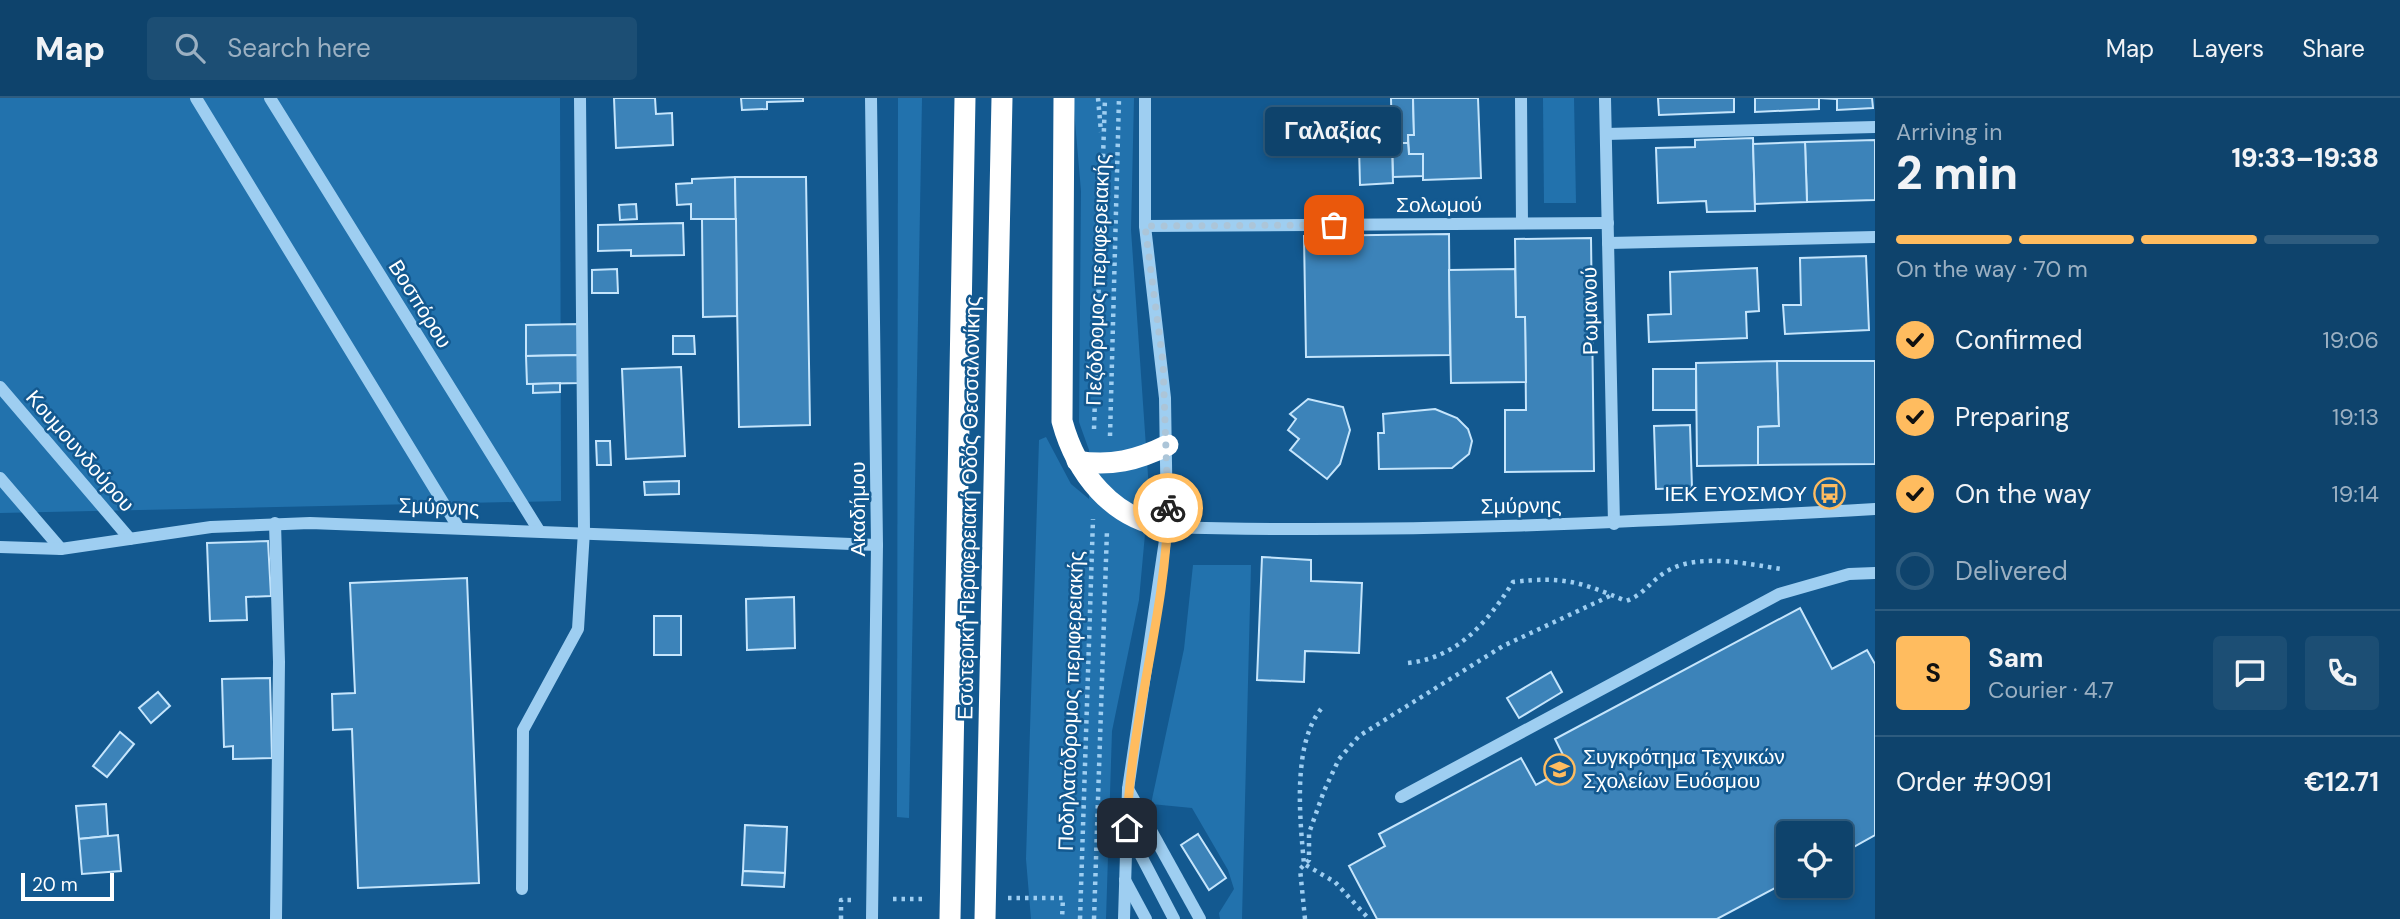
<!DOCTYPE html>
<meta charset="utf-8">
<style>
body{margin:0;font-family:"DM Sans",sans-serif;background:#1c4e74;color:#f1f3f6;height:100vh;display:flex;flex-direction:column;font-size:26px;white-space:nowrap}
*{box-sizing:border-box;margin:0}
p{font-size:23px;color:#9bb0c2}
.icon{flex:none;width:38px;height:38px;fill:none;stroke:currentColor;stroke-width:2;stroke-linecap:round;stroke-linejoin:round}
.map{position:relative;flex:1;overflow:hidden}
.sheet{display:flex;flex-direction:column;background:#0e436c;width:525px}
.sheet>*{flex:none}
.fabs{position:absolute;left:1776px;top:723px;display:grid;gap:14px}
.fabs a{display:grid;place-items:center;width:77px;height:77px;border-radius:7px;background:#0e436c;box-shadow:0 4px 10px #0003,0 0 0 2px #2e5c7f;font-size:35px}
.scale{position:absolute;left:21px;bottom:18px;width:93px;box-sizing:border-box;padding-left:7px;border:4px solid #fff;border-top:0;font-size:19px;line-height:24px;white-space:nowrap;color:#fff;-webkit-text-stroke:5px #135990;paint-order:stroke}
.pin{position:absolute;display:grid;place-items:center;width:60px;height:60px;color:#fff;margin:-30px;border-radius:14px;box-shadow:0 4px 10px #0006}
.courier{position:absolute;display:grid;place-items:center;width:70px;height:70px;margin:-35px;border:5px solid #ffbc5f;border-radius:50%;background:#fff;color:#222;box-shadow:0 2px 9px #0007}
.bubble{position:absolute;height:49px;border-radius:7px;background:#0e436c;box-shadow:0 4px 10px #0003,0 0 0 2px #2e5c7f;font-size:23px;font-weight:800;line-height:49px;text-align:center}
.head em{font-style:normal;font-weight:800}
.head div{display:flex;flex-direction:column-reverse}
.head{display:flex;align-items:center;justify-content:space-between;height:119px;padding:0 21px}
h1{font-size:46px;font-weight:800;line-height:52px}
.bar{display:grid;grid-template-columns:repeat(4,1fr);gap:10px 7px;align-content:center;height:84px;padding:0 21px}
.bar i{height:9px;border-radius:5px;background:#2e5c7f}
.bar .current{background:#ffbc5f}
.bar p{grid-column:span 4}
.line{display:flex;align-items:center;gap:18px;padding:0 21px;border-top:2px solid #2e5c7f}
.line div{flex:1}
.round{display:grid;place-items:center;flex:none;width:74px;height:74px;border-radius:7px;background:#1c4e74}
ol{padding:0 21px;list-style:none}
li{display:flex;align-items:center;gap:21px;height:77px}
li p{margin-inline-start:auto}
li .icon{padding:7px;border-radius:50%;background:#ffbc5f;color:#111;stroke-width:4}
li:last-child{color:#9bb0c2}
li i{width:38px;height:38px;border:4px solid #2e5c7f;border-radius:50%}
header{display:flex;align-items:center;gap:42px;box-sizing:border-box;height:98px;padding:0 35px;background:#0e436c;border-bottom:2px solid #2e5c7f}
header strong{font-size:33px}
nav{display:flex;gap:38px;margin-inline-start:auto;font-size:24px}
.search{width:490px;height:63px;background:#1c4e74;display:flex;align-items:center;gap:18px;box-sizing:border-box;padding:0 24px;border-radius:7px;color:#9bb0c2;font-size:26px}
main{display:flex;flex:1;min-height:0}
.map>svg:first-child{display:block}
.green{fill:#2272ad}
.building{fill:#3c83b9;stroke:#c5e5fc;stroke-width:2}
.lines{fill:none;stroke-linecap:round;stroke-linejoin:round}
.path{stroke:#9ecef1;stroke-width:4.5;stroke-dasharray:3.5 5;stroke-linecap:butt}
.minor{stroke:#9ecef1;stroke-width:12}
.highway{stroke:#fff;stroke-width:21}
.done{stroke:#acc5d8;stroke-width:7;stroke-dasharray:0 12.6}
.route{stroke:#ffbc5f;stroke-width:9}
.labels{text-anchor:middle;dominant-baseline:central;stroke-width:5;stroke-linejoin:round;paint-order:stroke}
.street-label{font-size:21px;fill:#fff;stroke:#135990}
.poi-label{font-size:21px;fill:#fff;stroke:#135990;text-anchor:end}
</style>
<header>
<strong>Map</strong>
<div class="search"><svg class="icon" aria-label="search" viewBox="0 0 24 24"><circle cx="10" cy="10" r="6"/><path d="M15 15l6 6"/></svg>Search here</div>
<nav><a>Map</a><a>Layers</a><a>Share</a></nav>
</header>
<main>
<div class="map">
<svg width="1875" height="821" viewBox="0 0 1875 821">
<rect width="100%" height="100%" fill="#135990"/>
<g class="green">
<polygon points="0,0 560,0 561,403 0,415"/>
<polygon points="898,0 922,0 909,720 897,719"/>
<polygon points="1073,0 1134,0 1131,132 1149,392 1139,502 1112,633 1106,821 1031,821 1026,761 1039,342 1046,339 1071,386 1089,401 1089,352 1079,324 1081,93"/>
<polygon points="1543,0 1574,0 1576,105 1544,105"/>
<polygon points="1193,467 1251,467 1242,821 1220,821 1219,815 1234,791 1228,772 1192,710 1151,706 1184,551"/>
</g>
<g class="building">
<polygon points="614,0 655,0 656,16 672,15 673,47 616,50"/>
<polygon points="741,0 803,0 803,3 767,4 767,11 742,12"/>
<polygon points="1391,0 1413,0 1414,37 1408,37 1408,45 1392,45"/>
<polygon points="1413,0 1478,0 1481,80 1423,82 1423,56 1409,56 1408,37 1414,37"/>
<polygon points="1658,0 1734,0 1734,14 1659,17"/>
<polygon points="1755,0 1819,0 1819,11 1755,14"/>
<polygon points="1819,0 1872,0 1873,10 1837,12 1837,1"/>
<polygon points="1753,40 1755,113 1707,114 1706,103 1658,105 1656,50 1695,49 1695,42"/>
<polygon points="1875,42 1875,102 1807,104 1805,44"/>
<polygon points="1805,44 1807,104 1755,106 1753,46"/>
<polygon points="1392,45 1408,45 1409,56 1423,56 1423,78 1393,79"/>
<polygon points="1392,48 1393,85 1360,87 1359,49"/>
<polygon points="735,79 736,121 691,121 691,106 677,107 676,86 692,85 692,81"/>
<polygon points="735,79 806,79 810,327 739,329"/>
<polygon points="636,106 637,121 620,122 619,107"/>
<polygon points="702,121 736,121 737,218 703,219"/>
<polygon points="683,125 684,157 631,158 631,152 598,153 598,127"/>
<polygon points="1449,136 1450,257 1306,259 1304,138"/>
<polygon points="1591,140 1594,373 1505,374 1505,312 1526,312 1525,219 1516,219 1515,141"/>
<polygon points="1866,158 1869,232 1785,236 1783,207 1801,207 1800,160"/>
<polygon points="1757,170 1759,213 1746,214 1747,240 1649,244 1648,217 1671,216 1670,174"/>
<polygon points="617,171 618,195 592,195 592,172"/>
<polygon points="1515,171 1516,219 1525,219 1526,284 1451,285 1449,172"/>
<polygon points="580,226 581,257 526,258 526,227"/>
<polygon points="673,238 694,238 695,256 673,256"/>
<polygon points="581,257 581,285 527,286 526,258"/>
<polygon points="1777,263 1779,328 1758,329 1758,367 1697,368 1696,265"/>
<polygon points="1777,263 1875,263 1875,366 1758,367 1758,329 1779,328"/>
<polygon points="681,269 685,358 626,361 622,271"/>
<rect x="1653" y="271" width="43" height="41"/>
<polygon points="560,285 560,294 533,295 533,286"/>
<polygon points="1308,301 1343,309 1350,332 1340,366 1327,381 1290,352 1299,341 1288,332 1296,321 1290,316"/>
<polygon points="1435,311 1457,320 1468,331 1472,343 1469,356 1452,370 1379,371 1378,335 1384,335 1383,316"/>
<polygon points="1690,327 1692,390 1656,391 1654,328"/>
<polygon points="596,343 610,343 611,367 597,367"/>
<polygon points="679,383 679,396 645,397 644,384"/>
<polygon points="268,443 271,498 246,499 247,522 210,523 207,445"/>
<polygon points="1262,459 1311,462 1311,483 1362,485 1359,555 1305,553 1304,584 1257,582"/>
<polygon points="467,480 479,785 358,790 352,631 333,632 332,596 355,595 350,485"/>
<polygon points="794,499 795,550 747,552 746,501"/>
<polygon points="1800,510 1832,571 1867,552 1875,566 1875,737 1841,756 1841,735 1827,735 1825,732 1820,735 1788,735 1788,783 1717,821 1377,821 1349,768 1385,748 1379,736 1521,660 1536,687 1569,669 1555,641"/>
<rect x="654" y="518" width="27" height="39"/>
<polygon points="1551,574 1562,594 1519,620 1507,600"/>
<polygon points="270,580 272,660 233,661 233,648 224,649 222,581"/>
<polygon points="158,594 170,608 151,625 139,610"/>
<polygon points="120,634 134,646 107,679 93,668"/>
<polygon points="106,706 108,738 79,741 76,708"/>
<polygon points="745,727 787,729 785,775 743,773"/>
<polygon points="1198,736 1226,780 1209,792 1181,747"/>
<polygon points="118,737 121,773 82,776 79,741"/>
<polygon points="743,773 785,775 784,789 742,787"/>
</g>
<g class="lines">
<g class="path">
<polyline points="1098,0 1101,34"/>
<polyline points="1094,331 1105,0"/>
<polyline points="1110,338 1119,0"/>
<path d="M1408,565C1457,560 1488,524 1513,484C1563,478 1581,484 1626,503C1644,497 1652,481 1669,472C1700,455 1748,466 1781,471"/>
<path d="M1321,611C1292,647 1300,722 1304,766L1335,784L1369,821"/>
<polyline points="1008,800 1063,800 1062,821"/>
<polyline points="893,801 926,801"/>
<polyline points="841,821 841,802 853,802"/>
<polyline points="1080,821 1093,421"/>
<polyline points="1094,821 1107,432"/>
<polyline points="1305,821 1300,771 1309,762 1309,735 1324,693 1339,661 1359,638 1503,548 1612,497"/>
</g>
<g class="minor">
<polyline points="196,0 458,429"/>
<polyline points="270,0 538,431"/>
<polyline points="871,0 877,447 872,821"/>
<polyline points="1521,0 1522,125"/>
<polyline points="1605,0 1614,426"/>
<polyline points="1606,36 1875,29"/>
<polyline points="1145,128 1608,125"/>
<polyline points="1608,145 1875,139"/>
<polyline points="0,289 130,441"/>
<polyline points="0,380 61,451"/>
<polyline points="275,425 279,564 276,821"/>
<path d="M1167,429C1403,436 1640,424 1875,411"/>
<polyline points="0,449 61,451 211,429 310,425 877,447"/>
<polyline points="1128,691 1200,821"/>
<polyline points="1401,699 1779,496 1849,476 1875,475"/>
<polyline points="1127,731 1174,821"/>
<polyline points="1125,782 1146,821"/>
<polyline points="522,791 523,632 578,531 584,433 580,0"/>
<polyline points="1124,821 1128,691 1167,429 1165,300 1145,128 1145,0"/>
</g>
<g class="highway">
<path d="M1064,0L1062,323C1076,375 1112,421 1167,429"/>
<path d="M1077,363C1110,369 1138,362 1168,347"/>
<polyline points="950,821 965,0"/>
<polyline points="985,821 1002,0"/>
</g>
</g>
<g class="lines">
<polyline class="done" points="1168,410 1163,265 1145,128 1334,127"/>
<path class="route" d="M1127,730C1130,622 1166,518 1168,410"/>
</g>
<defs>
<symbol id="bus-ring" viewBox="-11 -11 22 22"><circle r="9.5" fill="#135990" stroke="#ffbc5f" stroke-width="1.5"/><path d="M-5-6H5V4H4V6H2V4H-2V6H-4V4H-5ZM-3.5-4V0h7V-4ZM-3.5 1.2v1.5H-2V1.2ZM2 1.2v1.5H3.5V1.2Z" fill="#ffbc5f"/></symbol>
<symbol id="school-ring" viewBox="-11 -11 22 22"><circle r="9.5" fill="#135990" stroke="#ffbc5f" stroke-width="1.5"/><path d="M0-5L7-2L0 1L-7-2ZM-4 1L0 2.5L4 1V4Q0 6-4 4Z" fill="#ffbc5f"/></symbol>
</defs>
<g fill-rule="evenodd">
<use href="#bus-ring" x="1812" y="378" width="35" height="35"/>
<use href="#school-ring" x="1542" y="654" width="35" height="35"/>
</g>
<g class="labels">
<g class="street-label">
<text x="1439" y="107">Σολωμού</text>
<text transform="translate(1098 182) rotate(-88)">Πεζόδρομος περιφερειακής</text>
<text transform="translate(420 206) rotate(58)">Βοσπόρου</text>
<text transform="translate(1590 213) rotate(-91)">Ρωμανού</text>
<text transform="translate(80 353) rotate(49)">Κουμουνδούρου</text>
<text transform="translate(1521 408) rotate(-1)">Σμύρνης</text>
<text transform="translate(439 409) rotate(2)">Σμύρνης</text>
<text transform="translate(969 410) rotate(-89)">Εσωτερική Περιφερειακή Οδός Θεσσαλονίκης</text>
<text transform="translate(858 411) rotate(-90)">Ακαδήμου</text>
<text transform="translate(1071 603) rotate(-88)">Ποδηλατόδρομος περιφερειακής</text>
</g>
<g class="poi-label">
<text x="1807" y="396">ΙΕΚ ΕΥΟΣΜΟΥ</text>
<text x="1583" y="659" text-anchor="start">Συγκρότημα Τεχνικών<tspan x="1583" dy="24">Σχολείων Ευόσμου</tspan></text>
</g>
</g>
</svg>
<div class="fabs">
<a><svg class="icon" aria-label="locate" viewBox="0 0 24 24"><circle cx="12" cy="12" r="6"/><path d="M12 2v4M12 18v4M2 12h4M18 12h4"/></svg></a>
</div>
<div class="scale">20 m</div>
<div class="pin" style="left:1334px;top:127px;background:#ea580c"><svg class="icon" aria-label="bag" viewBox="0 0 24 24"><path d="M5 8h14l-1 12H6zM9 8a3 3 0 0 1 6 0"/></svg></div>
<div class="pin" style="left:1127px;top:730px;background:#1f2937"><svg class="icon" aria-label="home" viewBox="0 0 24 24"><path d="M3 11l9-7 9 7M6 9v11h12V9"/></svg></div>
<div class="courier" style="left:1168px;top:410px"><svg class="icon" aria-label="bike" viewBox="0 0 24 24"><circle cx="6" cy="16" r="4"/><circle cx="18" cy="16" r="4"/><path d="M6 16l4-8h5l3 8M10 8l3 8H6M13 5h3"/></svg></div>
<div class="bubble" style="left:1265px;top:9px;width:136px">Γαλαξίας</div>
</div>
<section class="sheet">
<div class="head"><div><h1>2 min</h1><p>Arriving in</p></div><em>19:33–19:38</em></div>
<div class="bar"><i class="current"></i><i class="current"></i><i class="current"></i><i></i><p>On the way · 70 m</p></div>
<ol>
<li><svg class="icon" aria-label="check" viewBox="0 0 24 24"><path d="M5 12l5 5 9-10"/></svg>Confirmed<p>19:06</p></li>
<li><svg class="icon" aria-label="check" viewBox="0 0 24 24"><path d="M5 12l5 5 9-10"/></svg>Preparing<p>19:13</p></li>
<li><svg class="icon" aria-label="check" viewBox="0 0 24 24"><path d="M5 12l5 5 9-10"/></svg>On the way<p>19:14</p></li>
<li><i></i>Delivered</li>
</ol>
<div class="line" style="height:126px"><b class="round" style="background:#ffbc5f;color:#111">S</b><div><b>Sam</b><p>Courier · 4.7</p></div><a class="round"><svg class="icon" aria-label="chat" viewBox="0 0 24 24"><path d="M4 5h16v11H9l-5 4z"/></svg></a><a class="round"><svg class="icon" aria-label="phone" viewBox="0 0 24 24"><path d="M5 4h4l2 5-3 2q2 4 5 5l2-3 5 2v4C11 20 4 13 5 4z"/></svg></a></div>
<div class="line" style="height:91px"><div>Order #9091</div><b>€12.71</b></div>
</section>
</main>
